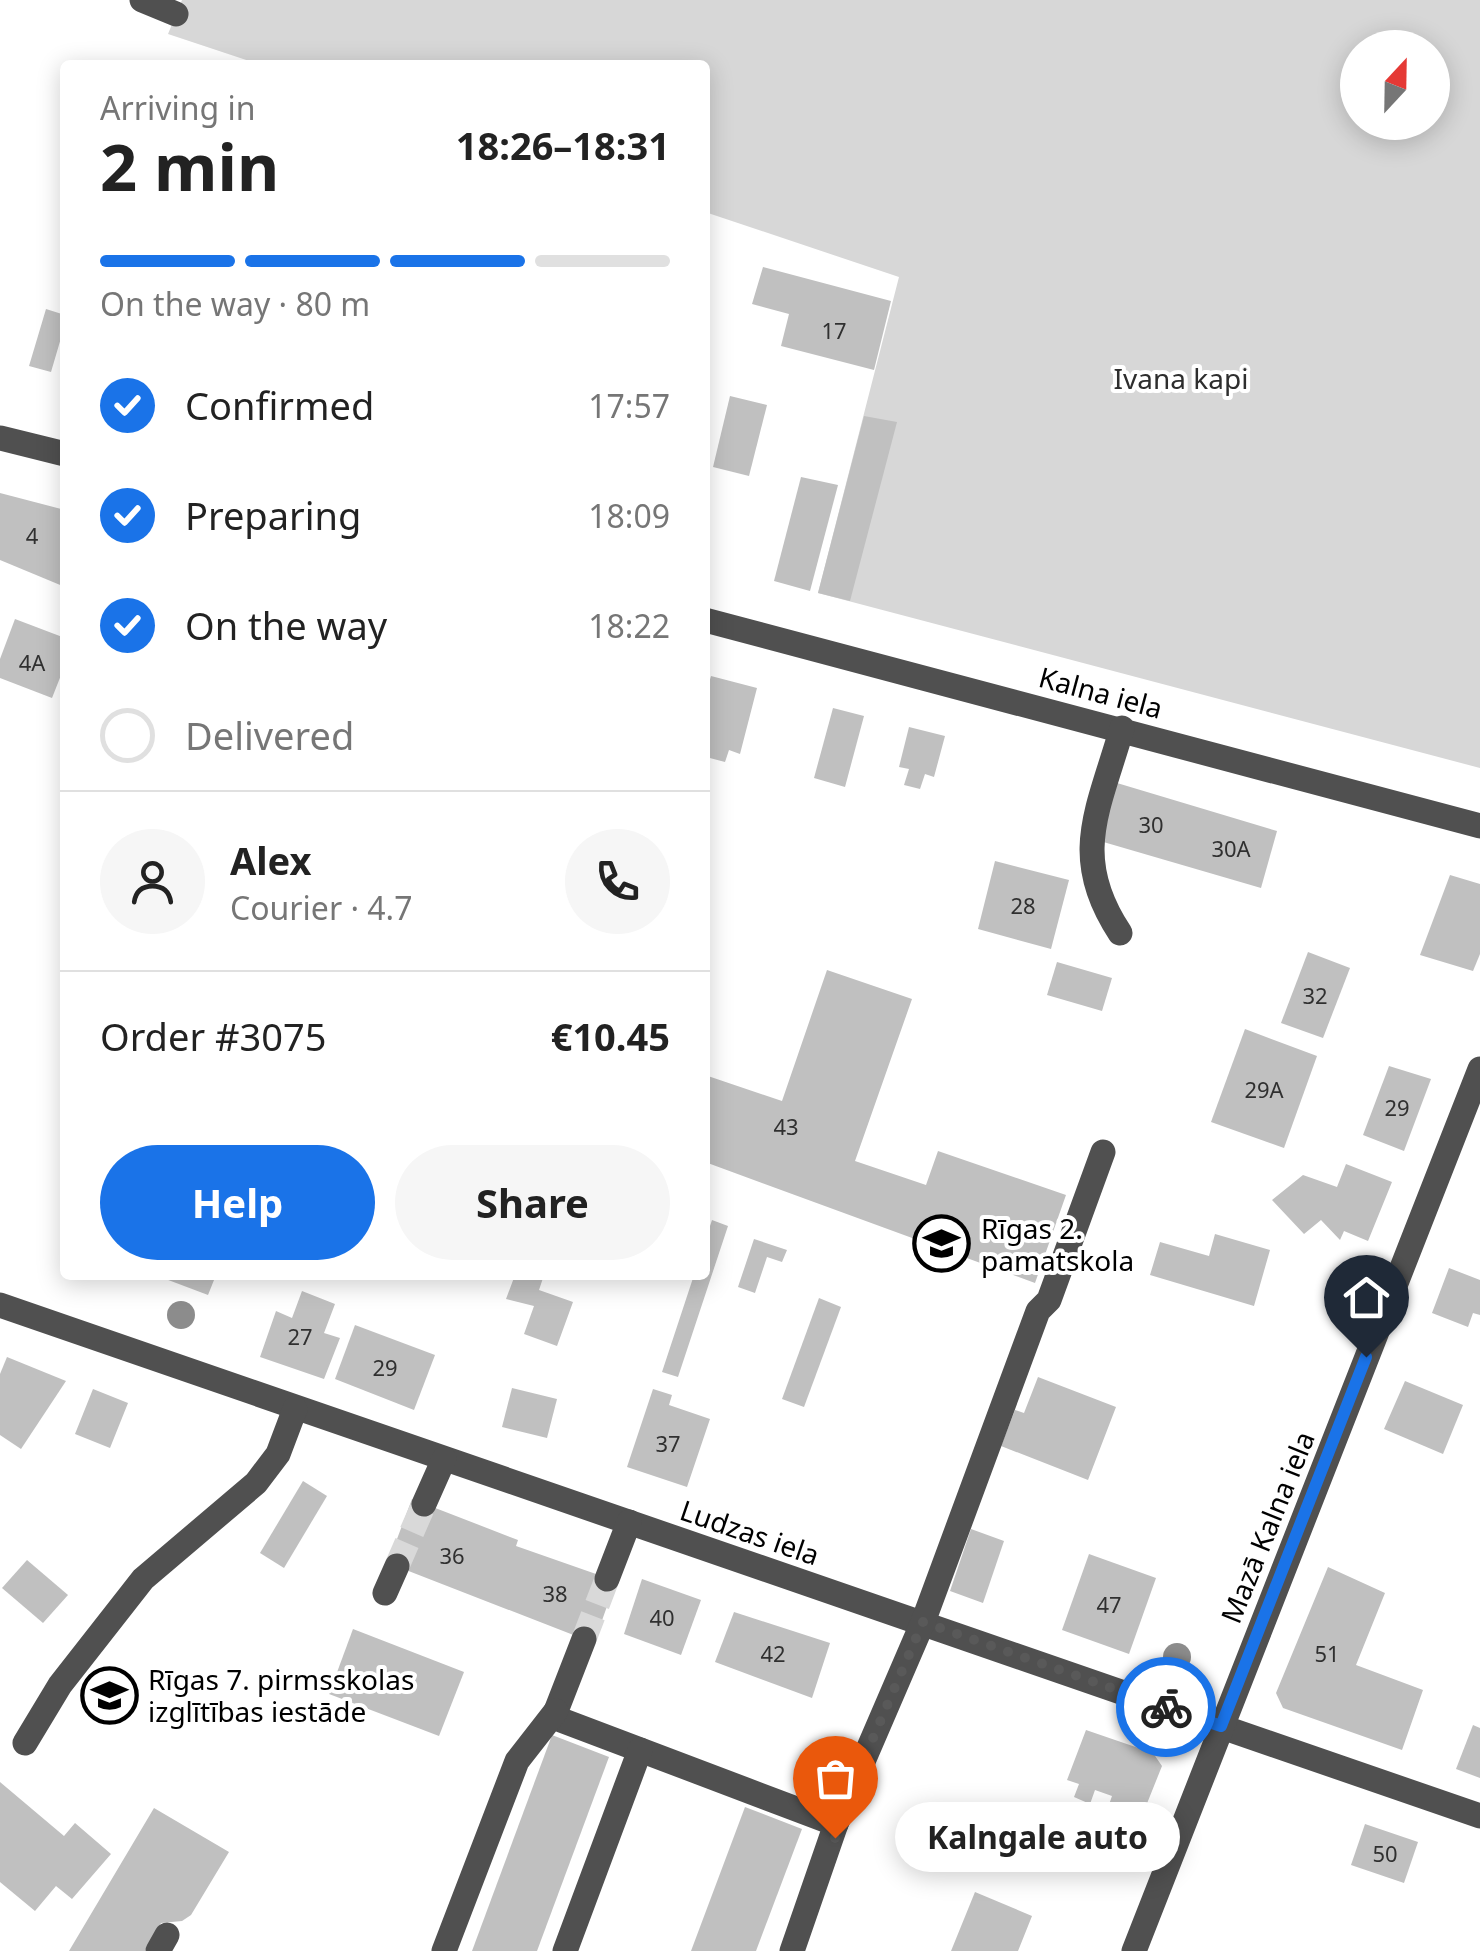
<!DOCTYPE html>
<meta charset="utf-8">
<style>
body{margin:0;font-family:"Noto Sans",sans-serif;background:#f6f6f6;color:#222;height:100vh;display:flex;flex-direction:column;font-size:38px;white-space:nowrap}
*{box-sizing:border-box;margin:0}
p{font-size:32px;color:#767676}
.icon{flex:none;width:55px;height:55px;fill:none;stroke:currentColor;stroke-width:2;stroke-linecap:round;stroke-linejoin:round}
.map{position:relative;flex:1;overflow:hidden}
.sheet{position:absolute;left:60px;top:60px;width:650px;height:1220px;display:flex;flex-direction:column;background:#fff;border-radius:10px;box-shadow:0 5px 25px #0003}
.sheet>*{flex:none}
.needle{width:65px;rotate:22deg}
.fabs{position:absolute;left:1340px;top:30px;display:grid;gap:20px}
.fabs a{display:grid;place-items:center;width:110px;height:110px;border-radius:50%;background:#fff;box-shadow:0 5px 25px #0003;font-size:50px}
.pin{position:absolute;display:grid;place-items:center;width:85px;height:85px;color:#fff;margin:-102px -42px;border-radius:50% 50% 50% 0;rotate:-45deg;box-shadow:0 0 10px #0007}
.pin .icon{rotate:45deg}
.courier{position:absolute;display:grid;place-items:center;width:100px;height:100px;margin:-50px;border:8px solid #1a73e8;border-radius:50%;background:#fff;color:#222;box-shadow:0 2px 12px #0007}
.bubble{position:absolute;height:70px;border-radius:35px;background:#fff;box-shadow:0 5px 25px #0003;font-size:32px;font-weight:700;line-height:70px;text-align:center}
.overview em{font-style:normal;font-weight:700}
.overview div{display:flex;flex-direction:column-reverse}
.overview{display:flex;align-items:center;justify-content:space-between;height:170px;padding:0 40px}
h1{font-size:65px;font-weight:700;line-height:75px}
.bar{display:grid;grid-template-columns:repeat(4,1fr);gap:15px 10px;align-content:center;height:120px;padding:0 40px}
.bar i{height:12px;border-radius:8px;background:#e0e0e0}
.bar .on{background:#1a73e8}
.bar p{grid-column:span 4}
.line{display:flex;align-items:center;gap:25px;padding:0 40px;border-top:2px solid #e0e0e0}
.line div{flex:1}
.round{display:grid;place-items:center;flex:none;width:105px;height:105px;border-radius:52px;background:#f6f6f6}
ol{padding:0 40px;list-style:none}
li{display:flex;align-items:center;gap:30px;height:110px}
li p{margin-inline-start:auto}
li .icon{padding:10px;border-radius:50%;background:#1a73e8;color:#fff;stroke-width:4}
li:last-child{color:#767676}
li i{width:55px;height:55px;border:5px solid #e0e0e0;border-radius:50%}
.action{display:flex;gap:20px;margin-top:auto;padding:20px 40px}
.action a{flex:1;height:115px;border-radius:60px;background:#1a73e8;color:#fff;font-size:40px;font-weight:700;line-height:115px;text-align:center}
.action a+a{background:#f6f6f6;color:#222}
.map>svg:first-child{display:block}
.green{fill:#d7d7d7;fill-rule:evenodd}
.building{fill:#c0c0c0}
.lines{fill:none;stroke-linecap:round;stroke-linejoin:round}
.minor-tunnel{stroke:#d9d9d9;stroke-width:25;stroke-dasharray:25 12;stroke-linecap:butt}
.minor{stroke:#505050;stroke-width:25}
.tree{fill:#8c8c8c}
.done{stroke:#595959;stroke-width:10;stroke-dasharray:0 18}
.route{stroke:#1a73e8;stroke-width:12}
.labels{text-anchor:middle;dominant-baseline:central;stroke-width:8;stroke-linejoin:round;paint-order:stroke}
.number-label{font-size:22px;fill:#303030}
.park-label{font-size:28px;fill:#2e2e2e;stroke:#fff}
.street-label{font-size:28px;fill:#000;stroke:#fff}
.poi-label{font-size:28px;fill:#000;stroke:#fff;text-anchor:start}
</style>
<div class="map">
<svg width="1480" height="1951" viewBox="0 0 1480 1951">
<rect width="100%" height="100%" fill="#fff"/>
<path class="green" d="M182,0H1480V768L818,593L899,277L705,212V65H261L168,34ZM1358,48H1432V122H1358Z"/>
<g class="building">
<polygon points="763,267 891,301 874,370 781,346 789,314 752,304"/>
<polygon points="46,309 65,315 65,339 61,338 51,372 29,366"/>
<polygon points="730,396 767,405 749,476 713,467"/>
<polygon points="864,416 897,422 850,601 818,593"/>
<polygon points="801,477 838,485 810,591 774,581"/>
<polygon points="0,493 65,510 65,587 0,560"/>
<polygon points="15,619 65,638 65,665 52,698 0,678 0,659"/>
<polygon points="711,676 757,688 740,754 729,750 725,762 706,757 709,745 705,744 705,696"/>
<polygon points="833,708 864,716 845,787 814,778"/>
<polygon points="909,727 945,736 934,777 925,774 920,789 904,785 909,769 899,767"/>
<polygon points="1117,783 1277,831 1261,888 1100,841"/>
<polygon points="995,861 1069,880 1051,949 978,929"/>
<polygon points="1450,875 1480,884 1480,954 1473,971 1420,955"/>
<polygon points="1308,952 1350,968 1323,1038 1281,1023"/>
<polygon points="1057,962 1112,978 1102,1011 1047,995"/>
<polygon points="827,970 912,999 855,1161 926,1185 938,1151 1066,1195 1035,1283 705,1162 705,1075 782,1101"/>
<polygon points="1245,1029 1317,1056 1284,1148 1211,1122"/>
<polygon points="1389,1066 1431,1079 1404,1151 1363,1135"/>
<polygon points="1346,1164 1392,1182 1368,1241 1344,1231 1340,1240 1321,1220 1304,1234 1272,1200 1303,1175 1337,1187"/>
<polygon points="712,1220 728,1226 678,1377 662,1372 694,1275 705,1275 705,1241"/>
<polygon points="1215,1234 1270,1250 1254,1306 1150,1275 1160,1242 1209,1256"/>
<polygon points="754,1239 787,1250 782,1262 767,1257 755,1293 738,1287"/>
<polygon points="1449,1268 1480,1280 1480,1315 1473,1313 1468,1327 1432,1313"/>
<polygon points="155,1275 216,1275 208,1295"/>
<polygon points="515,1275 544,1275 539,1290 573,1302 557,1346 524,1334 534,1306 506,1299"/>
<polygon points="302,1291 335,1304 324,1333 340,1338 324,1379 260,1357 276,1311 292,1318"/>
<polygon points="819,1298 841,1307 804,1407 782,1399"/>
<polygon points="355,1325 435,1355 414,1410 335,1379"/>
<polygon points="7,1357 66,1381 21,1449 0,1435 0,1374"/>
<polygon points="1038,1377 1116,1407 1088,1480 1001,1446 1015,1410 1024,1413"/>
<polygon points="1405,1381 1463,1405 1443,1454 1384,1429"/>
<polygon points="512,1388 557,1399 547,1438 502,1427"/>
<polygon points="93,1389 128,1403 110,1448 75,1434"/>
<polygon points="653,1389 672,1395 669,1405 710,1419 687,1487 627,1467"/>
<polygon points="303,1481 327,1496 284,1568 260,1553"/>
<polygon points="412,1499 518,1540 516,1546 616,1581 594,1643 388,1563"/>
<polygon points="971,1529 1004,1541 983,1603 950,1591"/>
<polygon points="1089,1554 1156,1578 1129,1654 1062,1630"/>
<polygon points="27,1560 68,1595 43,1623 2,1588"/>
<polygon points="1328,1567 1385,1593 1356,1665 1423,1690 1402,1750 1283,1708 1276,1693"/>
<polygon points="642,1579 701,1600 681,1655 624,1634"/>
<polygon points="734,1612 830,1643 812,1698 715,1662"/>
<polygon points="353,1629 464,1672 439,1736 329,1694"/>
<polygon points="1473,1725 1480,1728 1480,1778 1456,1769"/>
<polygon points="1086,1730 1153,1753 1162,1766 1136,1831 1104,1819 1112,1796 1095,1790 1090,1804 1074,1797 1079,1784 1067,1780"/>
<polygon points="552,1735 609,1757 537,1951 472,1951"/>
<polygon points="0,1782 64,1836 75,1823 111,1854 72,1899 56,1886 35,1911 0,1882"/>
<polygon points="745,1807 802,1829 756,1951 691,1951"/>
<polygon points="154,1808 229,1852 191,1915 182,1921 161,1923 145,1951 69,1951"/>
<polygon points="1365,1824 1418,1842 1404,1883 1351,1865"/>
<polygon points="975,1892 1032,1916 1018,1951 951,1951"/>
</g>
<g class="lines">
<g class="minor-tunnel">
<polyline points="397,1566 424,1504"/>
<polyline points="584,1639 607,1579"/>
</g>
<g class="minor">
<polyline points="142,0 176,14"/>
<polyline points="0,438 65,454"/>
<polyline points="705,620 1480,826"/>
<path d="M1120,933C1069,856 1099,809 1122,728"/>
<polyline points="0,1305 1480,1816"/>
<polyline points="424,1504 444,1459"/>
<polyline points="607,1579 629,1522"/>
<polyline points="385,1593 397,1566"/>
<polyline points="584,1639 556,1711 561,1720 836,1824 923,1622 1038,1311 1049,1300 1103,1152"/>
<polyline points="25,1743 60,1685 143,1579 256,1483 278,1454 295,1409"/>
<polyline points="158,1951 167,1935"/>
<polyline points="444,1951 517,1761 556,1711"/>
<polyline points="565,1951 640,1750"/>
<polyline points="792,1951 836,1824"/>
<polyline points="1134,1951 1480,1069"/>
</g>
</g>
<g class="tree">
<circle cx="181" cy="1315" r="14"/>
<circle cx="1177" cy="1657" r="14"/>
</g>
<g class="lines">
<polyline class="done" points="835,1838 836,1824 923,1622 1166,1707"/>
<polyline class="route" points="1166,1707 1221,1726 1366,1357"/>
</g>
<defs>
<symbol id="school-ring" viewBox="-11 -11 22 22"><circle r="9.5" fill="#fff" stroke="#000" stroke-width="1.5"/><path d="M0-5L7-2L0 1L-7-2ZM-4 1L0 2.5L4 1V4Q0 6-4 4Z" fill="#000"/></symbol>
</defs>
<g fill-rule="evenodd">
<use href="#school-ring" x="910" y="1212" width="63" height="63"/>
<use href="#school-ring" x="78" y="1664" width="63" height="63"/>
</g>
<g class="labels">
<g class="number-label">
<text x="834" y="330">17</text>
<text x="32" y="535">4</text>
<text x="32" y="662">4A</text>
<text x="1151" y="824">30</text>
<text x="1231" y="848">30A</text>
<text x="1023" y="905">28</text>
<text x="1315" y="995">32</text>
<text x="1264" y="1089">29A</text>
<text x="1397" y="1107">29</text>
<text x="786" y="1126">43</text>
<text x="300" y="1336">27</text>
<text x="385" y="1367">29</text>
<text x="668" y="1443">37</text>
<text x="452" y="1555">36</text>
<text x="555" y="1593">38</text>
<text x="1109" y="1604">47</text>
<text x="662" y="1617">40</text>
<text x="773" y="1653">42</text>
<text x="1327" y="1653">51</text>
<text x="1385" y="1853">50</text>
</g>
<g class="park-label">
<text x="1181" y="378">Ivana kapi</text>
</g>
<g class="street-label">
<text transform="translate(1101 692) rotate(15)">Kalna iela</text>
<text transform="translate(1267 1527) rotate(-68)">Mazā Kalna iela</text>
<text transform="translate(750 1532) rotate(19)">Ludzas iela</text>
</g>
<g class="poi-label">
<text x="981" y="1228">Rīgas 2.<tspan x="981" dy="32">pamatskola</tspan></text>
<text x="148" y="1679">Rīgas 7. pirmsskolas<tspan x="148" dy="32">izglītības iestāde</tspan></text>
</g>
</g>
</svg>
<div class="fabs">
<a><svg class="needle" viewBox="-14 -14 28 28"><path d="M0-13l5 13h-10z" fill="#e53935"/><path d="M0 13l5-13h-10z" fill="#767676"/></svg></a>
</div>
<div class="pin" style="left:835px;top:1838px;background:#ea580c"><svg class="icon" aria-label="bag" viewBox="0 0 24 24"><path d="M5 8h14l-1 12H6zM9 8a3 3 0 0 1 6 0"/></svg></div>
<div class="pin" style="left:1366px;top:1357px;background:#1f2937"><svg class="icon" aria-label="home" viewBox="0 0 24 24"><path d="M3 11l9-7 9 7M6 9v11h12V9"/></svg></div>
<div class="courier" style="left:1166px;top:1707px"><svg class="icon" aria-label="bike" viewBox="0 0 24 24"><circle cx="6" cy="16" r="4"/><circle cx="18" cy="16" r="4"/><path d="M6 16l4-8h5l3 8M10 8l3 8H6M13 5h3"/></svg></div>
<div class="bubble" style="left:895px;top:1802px;width:285px">Kalngale auto</div>
<section class="sheet">
<div class="overview"><div><h1>2 min</h1><p>Arriving in</p></div><em>18:26–18:31</em></div>
<div class="bar"><i class="on"></i><i class="on"></i><i class="on"></i><i></i><p>On the way · 80 m</p></div>
<ol>
<li><svg class="icon" aria-label="check" viewBox="0 0 24 24"><path d="M5 12l5 5 9-10"/></svg>Confirmed<p>17:57</p></li>
<li><svg class="icon" aria-label="check" viewBox="0 0 24 24"><path d="M5 12l5 5 9-10"/></svg>Preparing<p>18:09</p></li>
<li><svg class="icon" aria-label="check" viewBox="0 0 24 24"><path d="M5 12l5 5 9-10"/></svg>On the way<p>18:22</p></li>
<li><i></i>Delivered</li>
</ol>
<div class="line" style="height:180px"><a class="round"><svg class="icon" aria-label="person" viewBox="0 0 24 24"><circle cx="12" cy="8" r="4"/><path d="M4 21q1-7 8-7t8 7"/></svg></a><div><b>Alex</b><p>Courier · 4.7</p></div><a class="round"><svg class="icon" aria-label="phone" viewBox="0 0 24 24"><path d="M5 4h4l2 5-3 2q2 4 5 5l2-3 5 2v4C11 20 4 13 5 4z"/></svg></a></div>
<div class="line" style="height:130px"><div>Order #3075</div><b>€10.45</b></div>
<div class="action"><a>Help</a><a>Share</a></div>
</section>
</div>
